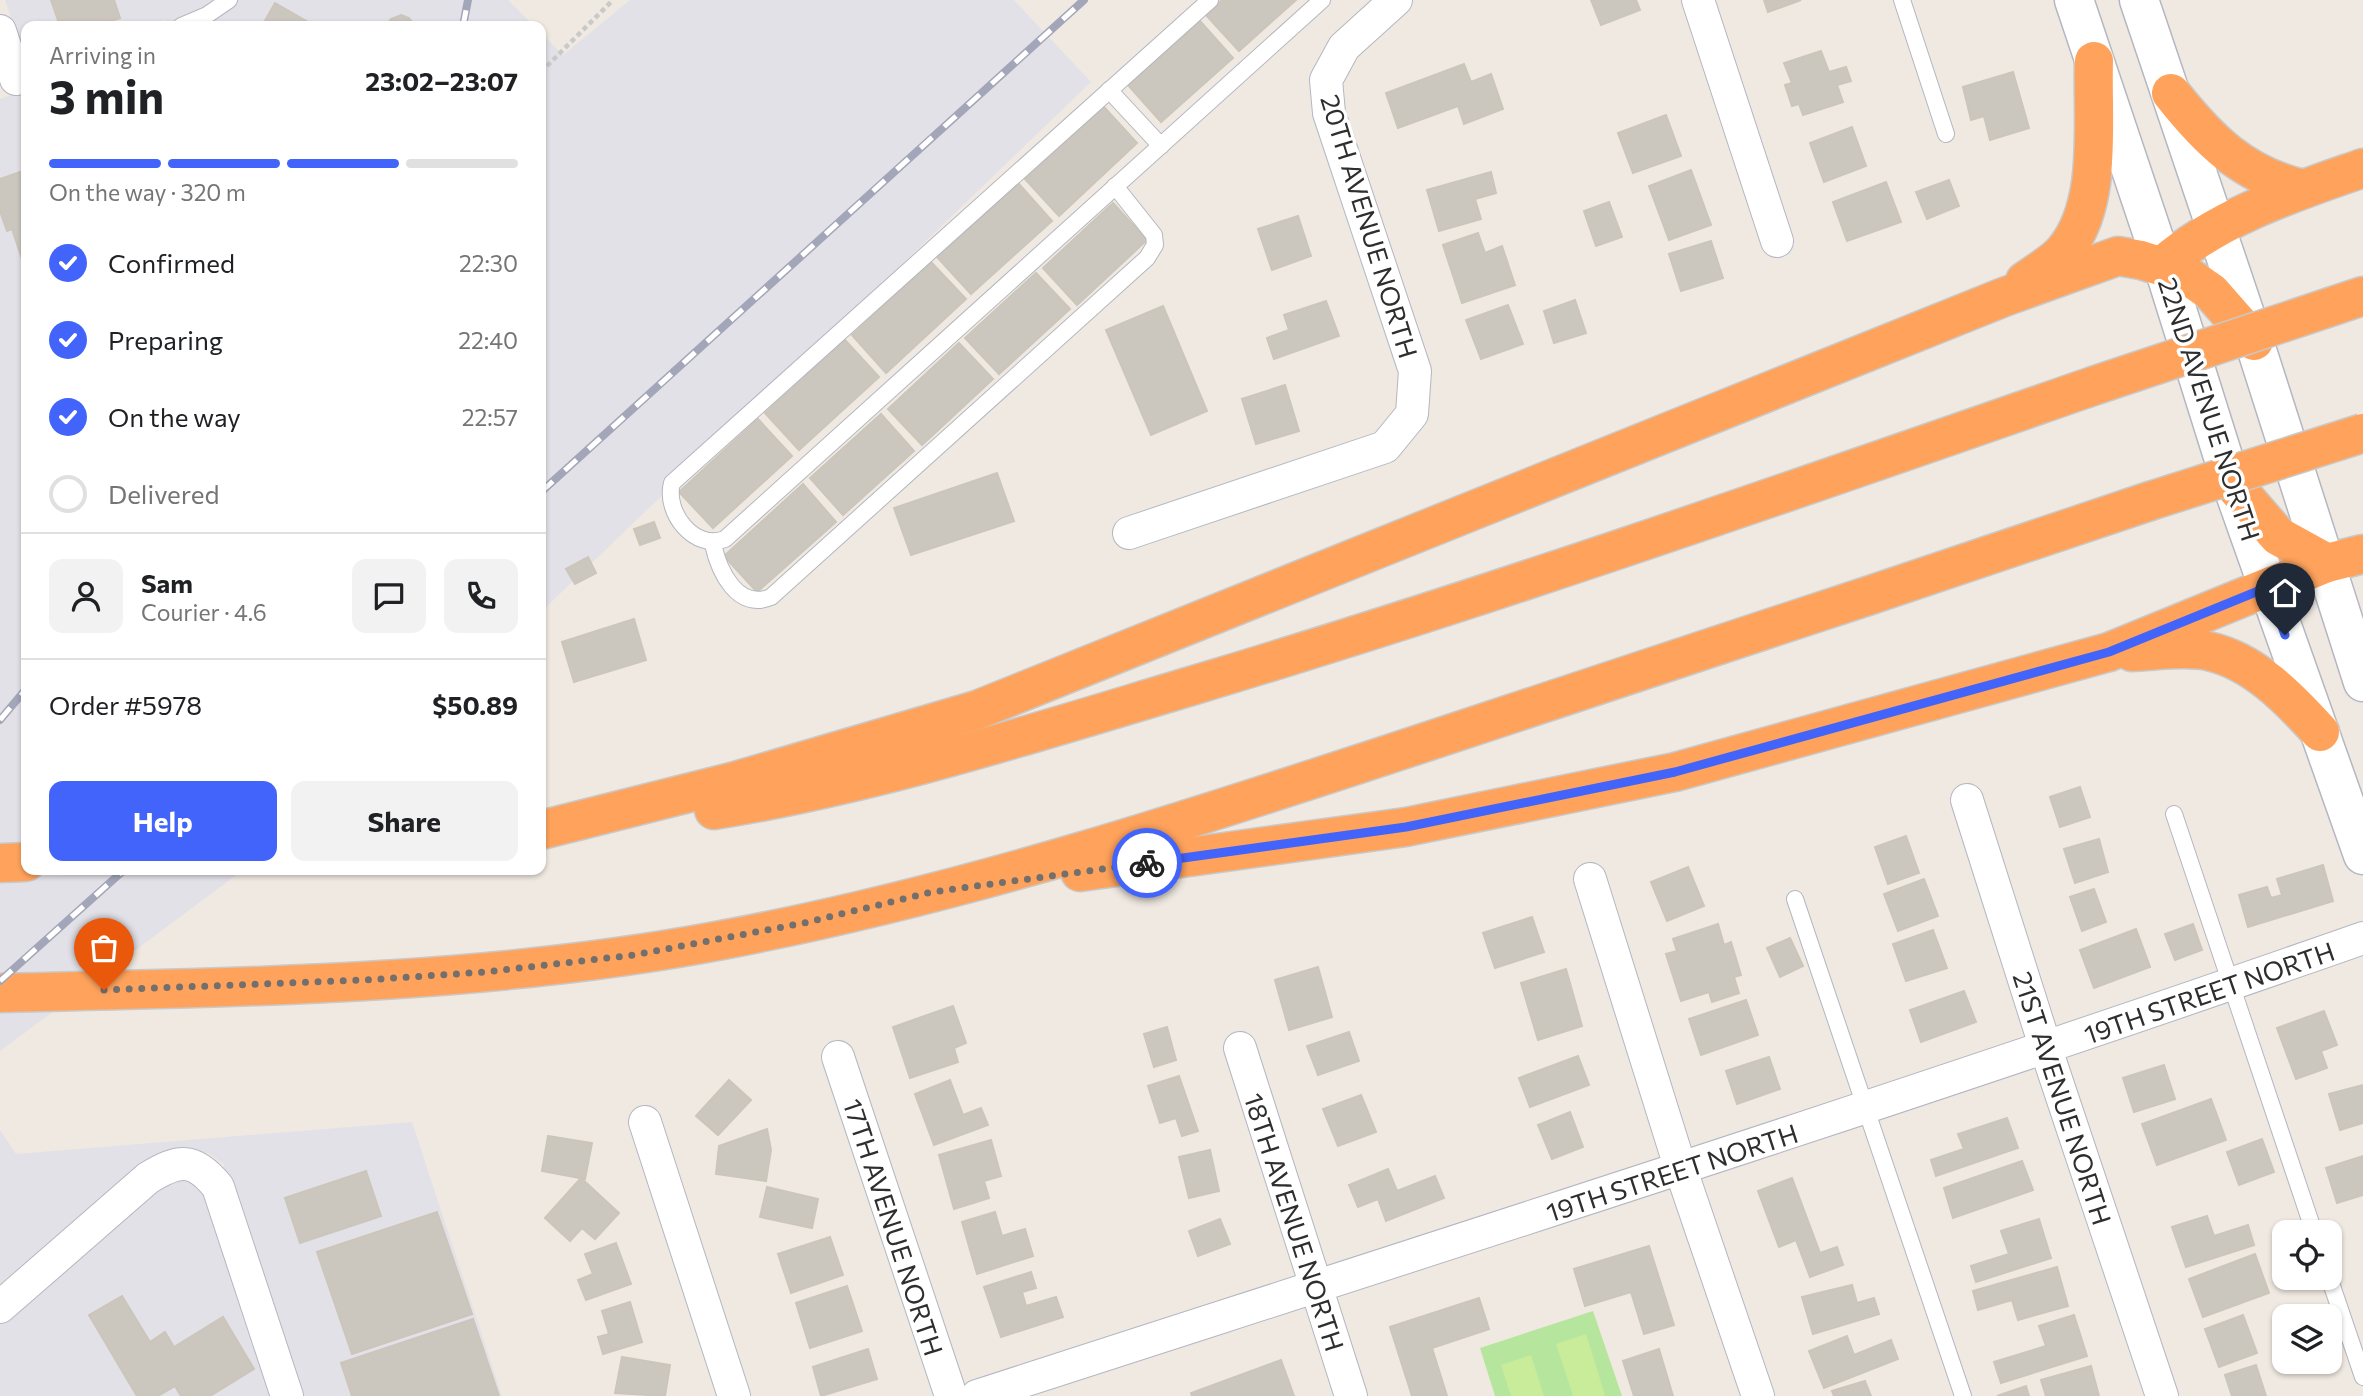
<!DOCTYPE html>
<meta charset="utf-8">
<style>
body{margin:0;font-family:Commissioner,sans-serif;background:#f2f2f2;color:#202124;height:100vh;display:flex;flex-direction:column;font-size:26px;white-space:nowrap}
*{box-sizing:border-box;margin:0}
p{font-size:23px;color:#757577}
.icon{flex:none;width:38px;height:38px;fill:none;stroke:currentColor;stroke-width:2;stroke-linecap:round;stroke-linejoin:round}
.map{position:relative;flex:1;overflow:hidden}
.details{position:absolute;left:21px;top:21px;width:525px;height:854px;display:flex;flex-direction:column;background:#fff;border-radius:14px;box-shadow:0 2px 5px #0004}
.details>*{flex:none}
.tools{position:absolute;left:2272px;top:1220px;display:grid;gap:14px}
.tools a{display:grid;place-items:center;width:70px;height:70px;border-radius:14px;background:#fff;box-shadow:0 2px 5px #0004;font-size:35px}
.pin{position:absolute;display:grid;place-items:center;width:60px;height:60px;color:#fff;margin:-72px -30px;border-radius:50% 50% 50% 0;rotate:-45deg;box-shadow:0 0 7px #0007}
.pin .icon{rotate:45deg}
.courier{position:absolute;display:grid;place-items:center;width:70px;height:70px;margin:-35px;border:5px solid #4264fb;border-radius:50%;background:#fff;color:#222;box-shadow:0 2px 9px #0007}
.overview em{font-style:normal;font-weight:700}
.overview div{display:flex;flex-direction:column-reverse}
.overview{display:flex;align-items:center;justify-content:space-between;height:119px;padding:0 28px}
h1{font-size:46px;font-weight:700;line-height:52px}
.bar{display:grid;grid-template-columns:repeat(4,1fr);gap:10px 7px;align-content:center;height:84px;padding:0 28px}
.bar i{height:9px;border-radius:5px;background:#e0e0e0}
.bar .on{background:#4264fb}
.bar p{grid-column:span 4}
.line{display:flex;align-items:center;gap:18px;padding:0 28px;border-top:2px solid #e0e0e0}
.line div{flex:1}
.round{display:grid;place-items:center;flex:none;width:74px;height:74px;border-radius:14px;background:#f2f2f2}
ol{padding:0 28px;list-style:none}
li{display:flex;align-items:center;gap:21px;height:77px}
li p{margin-inline-start:auto}
li .icon{padding:7px;border-radius:50%;background:#4264fb;color:#fff;stroke-width:4}
li:last-child{color:#757577}
li i{width:38px;height:38px;border:4px solid #e0e0e0;border-radius:50%}
.button{display:flex;gap:14px;margin-top:auto;padding:14px 28px}
.button a{flex:1;height:80px;border-radius:14px;background:#4264fb;color:#fff;font-size:28px;font-weight:700;line-height:80px;text-align:center}
.button a+a{background:#f2f2f2;color:#202124}
.map>svg:first-child{display:block}
.industrial{fill:#e3e1e8}
.green{fill:#b6e59e}
.pitch{fill:#c9ec9a}
.building{fill:#cbc7bf;stroke:#cbc5ba;stroke-width:2}
.lines{fill:none;stroke-linecap:round;stroke-linejoin:round}
.lane-casing{stroke:#b4b7c1;stroke-width:18}
.street-casing{stroke:#b4b7c1;stroke-width:34}
.secondary-casing{stroke:#b4b7c1;stroke-width:41}
.highway-casing{stroke:#c9c9c9;stroke-width:41}
.path{stroke:#c9c9c9;stroke-width:4.5;stroke-dasharray:5 3.5;stroke-linecap:butt}
.lane{stroke:#fff;stroke-width:16}
.street{stroke:#fff;stroke-width:32}
.secondary{stroke:#fff;stroke-width:38}
.highway{stroke:#ffa35c;stroke-width:38}
.rail-casing{stroke:#a3a6b8;stroke-width:8}
.rail{stroke:#fff;stroke-width:5;stroke-dasharray:16;stroke-linecap:butt}
.highway-bridge-casing{stroke:#c9c9c9;stroke-width:41;stroke-linecap:butt}
.highway-bridge{stroke:#ffa35c;stroke-width:38}
.done{stroke:#726f6d;stroke-width:7;stroke-dasharray:0 12.6}
.route{stroke:#4264fb;stroke-width:9}
.labels{text-anchor:middle;dominant-baseline:central;stroke-width:7;stroke-linejoin:round;paint-order:stroke}
.street-label{font-size:26px;fill:#2e2e2e;stroke:#fff}
</style>
<div class="map">
<svg width="2363" height="1396" viewBox="0 0 2363 1396">
<rect width="100%" height="100%" fill="#efe9e1"/>
<g class="industrial">
<polygon points="5,0 508,0 534,26 167,26 165,20 145,26 26,26 26,62"/>
<polygon points="630,0 1014,0 1091,82 541,612 541,33 563,55"/>
<polygon points="26,90 26,849 0,850 0,99"/>
<polygon points="243,870 90,984 0,984 0,877"/>
<polygon points="0,1011 54,1011 0,1051"/>
<polygon points="412,1122 502,1396 303,1396 232,1182 222,1169 225,1165 208,1153 0,1289 0,1130 16,1154"/>
<polygon points="184,1176 204,1193 272,1396 0,1396 0,1325 156,1188"/>
</g>
<polygon class="green" points="1593,1311 1622,1396 1495,1396 1480,1348"/>
<g class="pitch">
<polygon points="1586,1334 1605,1395 1601,1396 1573,1396 1556,1344"/>
<polygon points="1531,1355 1544,1396 1511,1396 1501,1365"/>
</g>
<g class="building">
<polygon points="51,0 114,0 120,18 94,26 60,26"/>
<polygon points="1222,0 1296,0 1239,51 1206,15"/>
<polygon points="1591,0 1636,0 1640,10 1601,25"/>
<polygon points="1764,0 1801,0 1768,12"/>
<polygon points="275,3 315,26 262,26"/>
<polygon points="401,15 409,18 415,26 386,26 391,19"/>
<polygon points="1200,21 1233,58 1161,122 1128,85"/>
<polygon points="1821,51 1829,72 1846,67 1851,81 1837,85 1843,102 1803,115 1799,104 1792,106 1785,85 1792,83 1784,63"/>
<polygon points="1464,64 1471,82 1491,74 1503,109 1464,124 1458,106 1398,128 1386,93"/>
<polygon points="2013,72 2029,128 1990,140 1984,116 1971,120 1963,87"/>
<polygon points="1104,107 1137,143 1059,216 1025,179"/>
<polygon points="1666,115 1681,156 1633,173 1618,133"/>
<polygon points="1852,127 1866,166 1824,182 1810,143"/>
<polygon points="26,170 26,271 12,229 7,231 0,211 0,179"/>
<polygon points="1691,170 1711,225 1669,240 1649,186"/>
<polygon points="1491,172 1496,193 1475,199 1481,219 1439,231 1427,190"/>
<polygon points="1949,180 1959,206 1927,219 1916,192"/>
<polygon points="1886,182 1901,222 1847,241 1833,202"/>
<polygon points="1019,184 1052,221 971,294 937,257"/>
<polygon points="1609,202 1622,237 1596,246 1584,211"/>
<polygon points="1113,203 1147,240 1077,305 1043,268"/>
<polygon points="1298,216 1311,256 1272,270 1258,229"/>
<polygon points="1478,233 1485,253 1502,246 1515,285 1462,303 1443,245"/>
<polygon points="1711,241 1723,278 1681,291 1669,254"/>
<polygon points="931,262 966,299 886,373 852,335"/>
<polygon points="1036,273 1070,309 999,374 965,338"/>
<polygon points="1575,300 1586,333 1554,343 1544,311"/>
<polygon points="1326,301 1339,336 1274,359 1267,338 1289,330 1284,315"/>
<polygon points="1508,305 1523,344 1481,359 1466,320"/>
<polygon points="1163,306 1207,411 1151,435 1106,330"/>
<polygon points="845,340 879,377 799,450 765,413"/>
<polygon points="959,343 993,379 922,445 888,409"/>
<polygon points="1285,385 1299,431 1256,444 1242,399"/>
<polygon points="881,414 914,451 843,515 810,478"/>
<polygon points="758,419 792,456 713,528 679,492"/>
<polygon points="997,473 1014,521 911,555 894,508"/>
<polygon points="803,484 836,522 757,592 724,556"/>
<polygon points="654,522 660,538 640,545 634,529"/>
<polygon points="588,557 596,573 575,584 566,569"/>
<polygon points="634,619 646,660 574,682 562,642"/>
<polygon points="2080,787 2090,817 2060,827 2050,797"/>
<polygon points="1906,836 1919,873 1888,884 1875,847"/>
<polygon points="2099,839 2108,872 2075,883 2064,849"/>
<polygon points="2323,865 2333,901 2248,927 2239,895 2267,887 2271,898 2282,895 2277,879"/>
<polygon points="1688,867 1704,906 1667,921 1651,882"/>
<polygon points="1924,879 1938,916 1898,931 1884,894"/>
<polygon points="2094,889 2106,922 2082,931 2070,897"/>
<polygon points="1532,917 1544,952 1495,968 1483,933"/>
<polygon points="1718,924 1724,945 1731,942 1741,975 1734,977 1739,993 1712,1002 1709,992 1681,1001 1666,954 1677,951 1673,939"/>
<polygon points="2193,924 2202,950 2175,960 2165,934"/>
<polygon points="2136,929 2150,967 2094,988 2080,950"/>
<polygon points="1933,930 1947,968 1906,981 1893,944"/>
<polygon points="1790,938 1803,966 1780,977 1767,948"/>
<polygon points="1318,967 1332,1017 1289,1030 1275,980"/>
<polygon points="1566,969 1582,1026 1538,1040 1521,983"/>
<polygon points="1964,991 1976,1022 1921,1042 1910,1010"/>
<polygon points="1746,1000 1758,1035 1701,1055 1689,1019"/>
<polygon points="953,1006 966,1043 954,1048 958,1062 910,1078 893,1027"/>
<polygon points="2324,1011 2337,1045 2321,1051 2327,1068 2296,1079 2277,1028"/>
<polygon points="1167,1027 1176,1060 1154,1067 1144,1034"/>
<polygon points="1349,1032 1359,1061 1318,1075 1307,1046"/>
<polygon points="1578,1056 1589,1085 1530,1107 1519,1078"/>
<polygon points="1769,1057 1780,1089 1737,1104 1726,1071"/>
<polygon points="2164,1065 2175,1099 2134,1112 2123,1078"/>
<polygon points="1179,1076 1198,1131 1182,1136 1176,1118 1160,1123 1148,1086"/>
<polygon points="729,1080 751,1100 718,1135 696,1116"/>
<polygon points="950,1080 963,1115 981,1108 988,1125 934,1145 915,1094"/>
<polygon points="2363,1085 2363,1123 2340,1130 2329,1094"/>
<polygon points="1361,1095 1376,1132 1338,1146 1323,1109"/>
<polygon points="2211,1099 2226,1140 2157,1165 2142,1124"/>
<polygon points="1570,1112 1583,1147 1552,1159 1538,1125"/>
<polygon points="2007,1118 2018,1148 1936,1176 1931,1160 1964,1149 1958,1134"/>
<polygon points="767,1129 771,1150 766,1181 716,1174 719,1146"/>
<polygon points="548,1136 592,1143 585,1179 542,1171"/>
<polygon points="2262,1139 2274,1172 2239,1185 2227,1152"/>
<polygon points="991,1140 1001,1176 984,1181 989,1198 954,1209 939,1155"/>
<polygon points="1210,1150 1219,1191 1189,1198 1179,1157"/>
<polygon points="2363,1156 2363,1195 2337,1203 2326,1168"/>
<polygon points="2022,1161 2033,1190 1953,1218 1944,1188"/>
<polygon points="1388,1169 1397,1191 1435,1176 1444,1198 1386,1221 1378,1199 1358,1207 1349,1185"/>
<polygon points="366,1171 381,1216 300,1243 285,1198"/>
<polygon points="581,1178 619,1213 595,1239 582,1228 570,1241 545,1218"/>
<polygon points="1792,1178 1820,1253 1837,1247 1843,1265 1810,1277 1796,1240 1779,1247 1758,1191"/>
<polygon points="767,1187 818,1199 812,1228 760,1217"/>
<polygon points="437,1212 472,1314 352,1354 317,1252"/>
<polygon points="995,1212 1002,1236 1025,1229 1033,1256 977,1274 962,1222"/>
<polygon points="2207,1216 2214,1236 2248,1225 2254,1245 2186,1267 2172,1227"/>
<polygon points="1220,1219 1230,1244 1198,1256 1189,1231"/>
<polygon points="2039,1219 2051,1258 1976,1282 1971,1266 2009,1254 2001,1231"/>
<polygon points="830,1237 843,1275 791,1293 778,1254"/>
<polygon points="616,1243 631,1284 586,1300 578,1280 593,1274 585,1254"/>
<polygon points="1649,1246 1674,1325 1644,1334 1631,1292 1585,1306 1574,1269"/>
<polygon points="2255,1254 2269,1293 2203,1317 2189,1279"/>
<polygon points="2057,1267 2068,1306 2018,1320 2012,1300 1978,1310 1973,1291"/>
<polygon points="1031,1272 1036,1288 1022,1292 1026,1306 1056,1297 1063,1317 1001,1337 984,1287"/>
<polygon points="1852,1285 1857,1303 1874,1298 1879,1314 1813,1334 1802,1297"/>
<polygon points="847,1286 862,1331 810,1348 796,1303"/>
<polygon points="122,1296 150,1342 165,1332 174,1347 223,1317 254,1369 210,1396 181,1396 175,1386 158,1396 137,1396 89,1315"/>
<polygon points="1479,1298 1489,1329 1432,1348 1447,1396 1412,1396 1390,1327"/>
<polygon points="630,1302 642,1342 603,1354 598,1337 609,1334 602,1311"/>
<polygon points="2074,1315 2087,1356 2001,1383 1994,1362 2046,1346 2039,1326"/>
<polygon points="2243,1315 2257,1353 2219,1367 2205,1329"/>
<polygon points="473,1319 499,1396 352,1396 341,1363"/>
<polygon points="1847,1336 1854,1355 1891,1340 1898,1359 1824,1388 1809,1351"/>
<polygon points="868,1349 877,1379 821,1396 813,1367"/>
<polygon points="1659,1349 1673,1396 1634,1396 1623,1361"/>
<polygon points="622,1357 670,1365 665,1396 615,1393"/>
<polygon points="1281,1360 1294,1396 1192,1396 1191,1393"/>
<polygon points="2256,1365 2266,1396 2232,1396 2225,1375"/>
<polygon points="2091,1366 2099,1396 2046,1396 2041,1380"/>
<polygon points="1865,1381 1871,1396 1834,1396 1832,1391"/>
<polygon points="2026,1386 2029,1396 1997,1396"/>
</g>
<g class="lines">
<defs>
<g id="lane">
<path d="M1210,0L672,483C664,513 695,551 725,539L1322,0"/>
<polyline points="1902,0 1946,134"/>
<polyline points="181,26 207,15 229,0"/>
<polyline points="1109,90 1161,146"/>
<path d="M713,544C719,572 738,611 771,597L1147,258L1155,245L1154,235L1115,186"/>
<polyline points="2174,814 2314,1232"/>
<polyline points="1795,899 1963,1396"/>
<polyline points="2329,1277 2363,1377"/>
</g>
<g id="street">
<polyline points="1698,0 1777,241"/>
<polyline points="0,31 16,79"/>
<polyline points="1129,533 1385,447 1412,414 1415,371 1329,113 1326,80 1344,47 1396,0"/>
<polyline points="1967,800 2046,1049 2162,1396"/>
<polyline points="1590,879 1681,1170 1758,1396"/>
<polyline points="1240,1048 1351,1396"/>
<polyline points="838,1057 951,1396"/>
<polyline points="645,1122 734,1396"/>
<path d="M0,1307L148,1178C179,1159 194,1157 218,1187L287,1396"/>
<path d="M977,1396C1440,1246 1904,1099 2363,938"/>
</g>
<g id="secondary">
<polyline points="2074,0 2163,265 2231,482 2363,855"/>
<polyline points="2139,0 2254,341 2363,682"/>
</g>
<g id="highway">
<path d="M2171,93C2208,140 2243,175 2303,189"/>
<path d="M2163,265C2222,215 2292,193 2363,168"/>
<path d="M2025,281C2037,272 2054,263 2064,251C2104,205 2092,119 2094,61"/>
<polyline points="2336,305 2363,296"/>
<polyline points="2231,482 2278,536 2327,563"/>
<path d="M2132,652C2156,651 2185,646 2208,651C2254,661 2290,699 2320,732"/>
<path d="M714,810C876,784 1034,733 1191,686C1495,595 1794,490 2093,386"/>
<polyline points="541,830 732,782 977,710 2004,297 2118,256 2141,260 2185,274 2211,292 2254,341"/>
<polyline points="0,863 26,862"/>
<polyline points="1080,872 1406,827 1675,772 2109,652 2327,563 2363,554"/>
<path d="M0,993C241,987 485,985 722,940C967,894 1205,815 1441,737C1678,659 1914,581 2150,501"/>
</g>
</defs>
<use href="#lane" class="lane-casing"/>
<use href="#street" class="street-casing"/>
<use href="#secondary" class="secondary-casing"/>
<use href="#highway" class="highway-casing"/>
<polyline class="path" points="541,72 613,0"/>
<use href="#lane" class="lane"/>
<use href="#street" class="street"/>
<use href="#secondary" class="secondary"/>
<use href="#highway" class="highway"/>
<defs>
<g id="rail">
<polyline points="463,26 468,0"/>
<polyline points="541,492 1084,0"/>
<polyline points="0,720 26,689"/>
<polyline points="0,981 124,870"/>
</g>
</defs>
<use href="#rail" class="rail-casing"/>
<use href="#rail" class="rail"/>
<defs>
<g id="highway-bridge">
<polyline points="2093,386 2336,305"/>
<polyline points="2150,501 2363,433"/>
</g>
</defs>
<use href="#highway-bridge" class="highway-bridge-casing"/>
<use href="#highway-bridge" class="highway-bridge"/>
</g>
<g class="lines">
<polyline class="done" points="104,990 365,980 485,972 634,955 804,923 932,892 1147,863"/>
<polyline class="route" points="1147,863 1406,827 1675,772 2109,652 2268,587 2285,635"/>
</g>
<g class="labels">
<g class="street-label">
<text transform="translate(1370 226) rotate(73)">20TH AVENUE NORTH</text>
<text transform="translate(2210 409) rotate(72)">22ND AVENUE NORTH</text>
<text transform="translate(2209 992) rotate(-19)">19TH STREET NORTH</text>
<text transform="translate(2063 1098) rotate(72)">21ST AVENUE NORTH</text>
<text transform="translate(1672 1172) rotate(-18)">19TH STREET NORTH</text>
<text transform="translate(1295 1222) rotate(72)">18TH AVENUE NORTH</text>
<text transform="translate(894 1227) rotate(72)">17TH AVENUE NORTH</text>
</g>
</g>
</svg>
<div class="tools">
<a><svg class="icon" aria-label="locate" viewBox="0 0 24 24"><circle cx="12" cy="12" r="6"/><path d="M12 2v4M12 18v4M2 12h4M18 12h4"/></svg></a>
<a><svg class="icon" aria-label="layers" viewBox="0 0 24 24"><path d="M12 4l9 5-9 5-9-5zM3 14l9 5 9-5"/></svg></a>
</div>
<div class="pin" style="left:104px;top:990px;background:#ea580c"><svg class="icon" aria-label="bag" viewBox="0 0 24 24"><path d="M5 8h14l-1 12H6zM9 8a3 3 0 0 1 6 0"/></svg></div>
<div class="pin" style="left:2285px;top:635px;background:#1f2937"><svg class="icon" aria-label="home" viewBox="0 0 24 24"><path d="M3 11l9-7 9 7M6 9v11h12V9"/></svg></div>
<div class="courier" style="left:1147px;top:863px"><svg class="icon" aria-label="bike" viewBox="0 0 24 24"><circle cx="6" cy="16" r="4"/><circle cx="18" cy="16" r="4"/><path d="M6 16l4-8h5l3 8M10 8l3 8H6M13 5h3"/></svg></div>
<section class="details">
<div class="overview"><div><h1>3 min</h1><p>Arriving in</p></div><em>23:02–23:07</em></div>
<div class="bar"><i class="on"></i><i class="on"></i><i class="on"></i><i></i><p>On the way · 320 m</p></div>
<ol>
<li><svg class="icon" aria-label="check" viewBox="0 0 24 24"><path d="M5 12l5 5 9-10"/></svg>Confirmed<p>22:30</p></li>
<li><svg class="icon" aria-label="check" viewBox="0 0 24 24"><path d="M5 12l5 5 9-10"/></svg>Preparing<p>22:40</p></li>
<li><svg class="icon" aria-label="check" viewBox="0 0 24 24"><path d="M5 12l5 5 9-10"/></svg>On the way<p>22:57</p></li>
<li><i></i>Delivered</li>
</ol>
<div class="line" style="height:126px"><a class="round"><svg class="icon" aria-label="person" viewBox="0 0 24 24"><circle cx="12" cy="8" r="4"/><path d="M4 21q1-7 8-7t8 7"/></svg></a><div><b>Sam</b><p>Courier · 4.6</p></div><a class="round"><svg class="icon" aria-label="chat" viewBox="0 0 24 24"><path d="M4 5h16v11H9l-5 4z"/></svg></a><a class="round"><svg class="icon" aria-label="phone" viewBox="0 0 24 24"><path d="M5 4h4l2 5-3 2q2 4 5 5l2-3 5 2v4C11 20 4 13 5 4z"/></svg></a></div>
<div class="line" style="height:91px"><div>Order #5978</div><b>$50.89</b></div>
<div class="button"><a>Help</a><a>Share</a></div>
</section>
</div>
